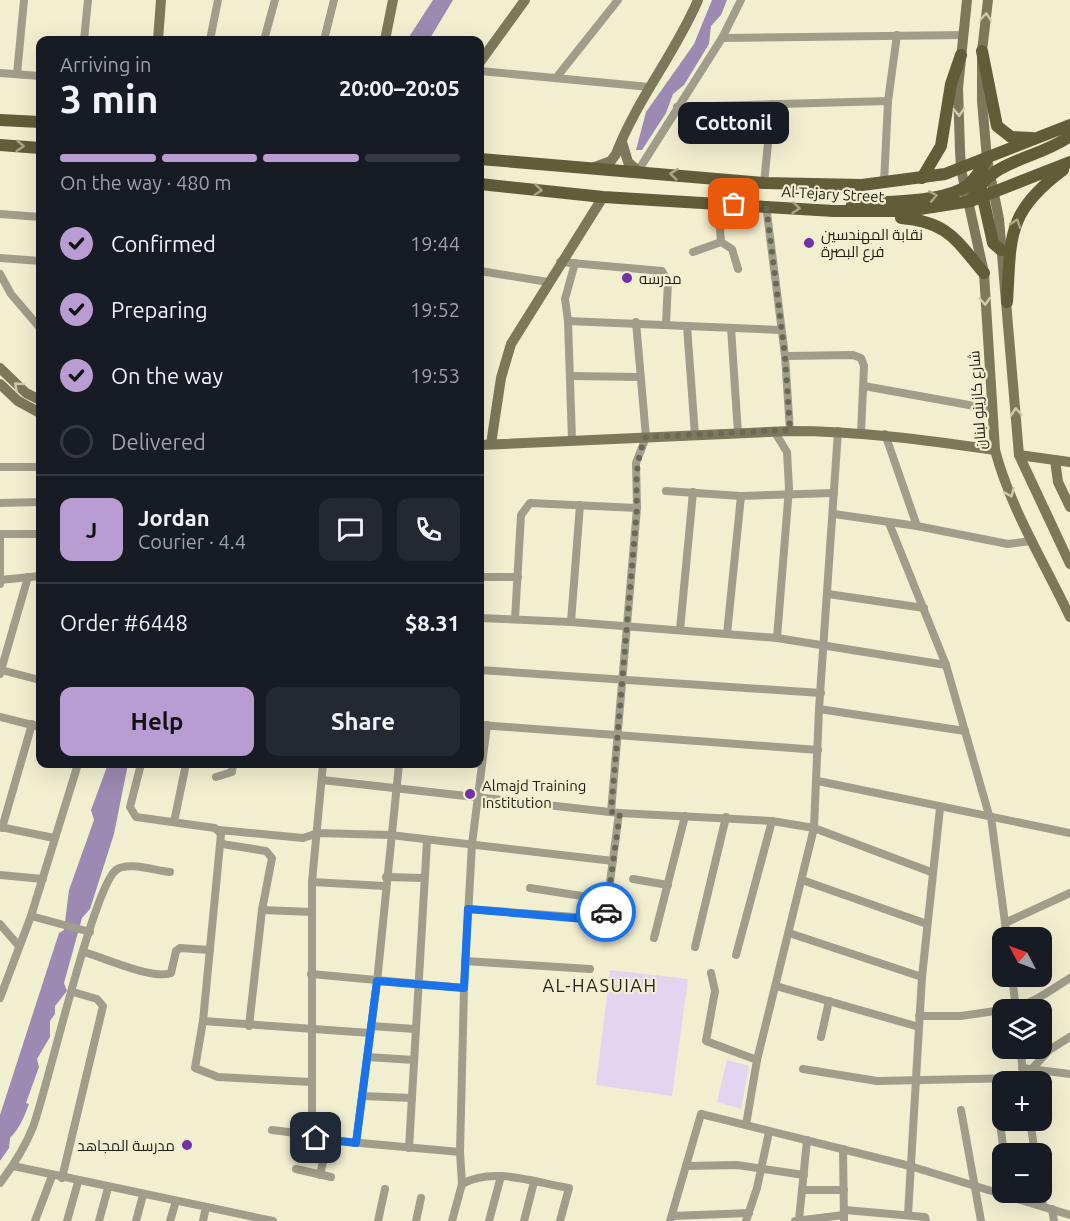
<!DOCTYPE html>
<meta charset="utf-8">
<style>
body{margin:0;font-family:Ubuntu,Cairo,sans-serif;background:#242831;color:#f1f3f6;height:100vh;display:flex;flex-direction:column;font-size:22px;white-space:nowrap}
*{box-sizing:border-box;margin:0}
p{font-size:20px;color:#9ea1a6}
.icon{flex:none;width:33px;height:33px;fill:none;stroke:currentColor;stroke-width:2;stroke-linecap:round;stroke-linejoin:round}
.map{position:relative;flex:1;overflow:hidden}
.details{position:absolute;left:36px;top:36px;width:448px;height:732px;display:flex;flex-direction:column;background:#171b24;border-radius:12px;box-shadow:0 6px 24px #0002}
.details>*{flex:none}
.needle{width:39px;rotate:311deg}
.buttons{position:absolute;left:992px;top:927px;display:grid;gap:12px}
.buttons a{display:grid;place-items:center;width:60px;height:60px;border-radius:12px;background:#171b24;box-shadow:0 6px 24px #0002;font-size:30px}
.pin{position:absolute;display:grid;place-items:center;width:51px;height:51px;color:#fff;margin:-26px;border-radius:12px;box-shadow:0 3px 9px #0006}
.courier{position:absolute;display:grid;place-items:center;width:60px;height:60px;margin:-30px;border:4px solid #1a73e8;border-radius:50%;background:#fff;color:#222;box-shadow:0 2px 8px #0007}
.bubble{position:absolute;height:42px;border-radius:12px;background:#171b24;box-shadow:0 6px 24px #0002;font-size:20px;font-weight:600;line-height:42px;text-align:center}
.headline em{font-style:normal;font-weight:600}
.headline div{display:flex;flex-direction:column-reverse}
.headline{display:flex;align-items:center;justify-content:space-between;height:102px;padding:0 24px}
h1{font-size:39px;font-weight:600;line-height:45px}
.bar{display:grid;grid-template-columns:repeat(4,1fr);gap:9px 6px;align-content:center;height:72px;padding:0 24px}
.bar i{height:8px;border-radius:4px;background:#363941}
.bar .selected{background:#b89cd2}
.bar p{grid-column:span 4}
.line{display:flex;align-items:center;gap:15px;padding:0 24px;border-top:2px solid #363941}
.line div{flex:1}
.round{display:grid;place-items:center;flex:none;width:63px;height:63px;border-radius:12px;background:#242831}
ol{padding:0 24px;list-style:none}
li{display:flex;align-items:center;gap:18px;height:66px}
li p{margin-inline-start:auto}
li .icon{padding:6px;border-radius:50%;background:#b89cd2;color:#111;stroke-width:4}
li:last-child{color:#9ea1a6}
li i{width:33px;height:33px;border:3px solid #363941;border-radius:50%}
.cta{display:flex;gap:12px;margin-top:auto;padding:12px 24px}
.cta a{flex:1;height:69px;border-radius:12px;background:#b89cd2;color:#111;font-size:24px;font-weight:600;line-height:69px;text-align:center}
.cta a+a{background:#242831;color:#f1f3f6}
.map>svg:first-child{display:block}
.green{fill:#e1d5f0}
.water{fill:#9c8ab2}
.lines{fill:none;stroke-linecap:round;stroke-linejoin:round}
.street{stroke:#a09e8a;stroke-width:8}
.secondary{stroke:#7b785b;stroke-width:10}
.primary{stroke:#615d39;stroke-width:12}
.oneway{stroke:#cecbae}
.oneway2{stroke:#aaa685}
.done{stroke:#6a6856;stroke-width:6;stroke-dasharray:0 10.8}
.route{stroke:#1a73e8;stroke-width:8}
.poi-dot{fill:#7232a7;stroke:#f2efd1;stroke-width:2}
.labels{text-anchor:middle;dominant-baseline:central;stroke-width:4.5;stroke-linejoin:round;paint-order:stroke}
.street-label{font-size:15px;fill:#201f14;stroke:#f2efd1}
.poi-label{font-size:15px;fill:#201f14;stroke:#f2efd1;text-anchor:start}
.quarter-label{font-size:18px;letter-spacing:1.5px;fill:#201f14;stroke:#f2efd1}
</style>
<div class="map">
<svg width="1070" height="1221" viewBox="0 0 1070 1221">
<rect width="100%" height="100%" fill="#f2efd1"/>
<g class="green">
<polygon points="610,970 688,979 672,1096 596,1085"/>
<polygon points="727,1060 749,1066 741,1109 717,1102"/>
</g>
<g class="water">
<polygon points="433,0 453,0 429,40 407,40"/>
<polygon points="712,0 727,0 721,15 711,26 709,44 684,85 673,94 666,113 642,150 636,150 646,112 694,44"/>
<path d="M108,764H128L114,834L90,909L82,918L64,983L67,991L55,1006V1014L50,1021V1037L37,1059L39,1067L26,1103L29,1104C24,1117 20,1128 10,1138L9,1148L0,1161V1115L59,933L64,930L69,890L94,820L91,810Z"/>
</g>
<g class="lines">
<g class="street">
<polyline points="722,38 963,35"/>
<polyline points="84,40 88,0"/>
<polyline points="210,40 218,0"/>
<polyline points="264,40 275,0"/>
<polyline points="324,40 334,0"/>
<polyline points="480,71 650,87"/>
<polyline points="0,73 40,76"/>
<polyline points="17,74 24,0"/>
<polyline points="556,78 618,0"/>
<polyline points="677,107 888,101"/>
<polyline points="638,171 722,38 741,0"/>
<polyline points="764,183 772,104"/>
<polyline points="884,183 888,101 897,35"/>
<polyline points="718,203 721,242"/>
<polyline points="766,205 785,356 790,431"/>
<polyline points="0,214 40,217"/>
<polyline points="693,252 721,242 732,249 738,269"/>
<polyline points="0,258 40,261"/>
<polyline points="560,262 662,271 668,281 666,324"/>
<polyline points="480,271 548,282"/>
<polyline points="0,274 11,294 40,328"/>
<polyline points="568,321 781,330"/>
<polyline points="687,326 695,435"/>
<polyline points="731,328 738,433"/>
<polyline points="785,356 853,355 861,358 864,366 861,433"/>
<polyline points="570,376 639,377"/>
<polyline points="864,386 991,409"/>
<polyline points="774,431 787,452 789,488 777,638"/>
<polyline points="885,434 917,526"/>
<polyline points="572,440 568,321 565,299 575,263"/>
<polyline points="0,467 40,467"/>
<polyline points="666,491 741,496 834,493"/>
<polyline points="0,503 40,502"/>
<polyline points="834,514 917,526 1008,544 1031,541"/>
<polyline points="889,523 946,665 989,815"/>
<polyline points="0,534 40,534"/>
<polyline points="0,536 0,584"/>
<polyline points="480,577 518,577"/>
<polyline points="0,580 40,576"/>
<polyline points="828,594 924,608"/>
<polyline points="480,618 571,622 777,638 946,665"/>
<polyline points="515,619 521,515 530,503 637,508"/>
<polyline points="571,622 580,505"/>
<polyline points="680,630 693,492"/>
<polyline points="727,634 741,496"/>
<polyline points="1,670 40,680"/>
<polyline points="480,670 821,693"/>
<polyline points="0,674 28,577"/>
<polyline points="819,709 965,731"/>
<polyline points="0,717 40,727"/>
<polyline points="480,725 818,750"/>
<polyline points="141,764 130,807 136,817 215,828 221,834 203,1021 195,1068 218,1077 311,1082"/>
<polyline points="216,777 232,772 233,764"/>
<polyline points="322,780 619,813 772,821 814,828 931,872"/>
<polyline points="818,781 1070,833"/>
<polyline points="611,812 637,508 636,463 646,437 636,322"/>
<polyline points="991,817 1007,938"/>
<polyline points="174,822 186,764"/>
<polyline points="0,827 54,838"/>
<polyline points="2,828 32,724"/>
<polyline points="219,830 303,838 318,833 390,835 613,861"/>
<polyline points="222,844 266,851 272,858 262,910 249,1026"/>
<polyline points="0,875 43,879"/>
<polyline points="386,877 424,878"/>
<polyline points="633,879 668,885"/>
<polyline points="802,880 927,924"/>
<polyline points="312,882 385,886"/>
<polyline points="530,888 608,900"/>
<polyline points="468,909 602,919 606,913 619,813"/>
<polyline points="262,910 312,912"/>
<polyline points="31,916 90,932"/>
<polyline points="1005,923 1070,893"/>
<polyline points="0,924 18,945"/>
<polyline points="789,933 922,977"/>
<polyline points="654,938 685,816"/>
<polyline points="695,947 726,817"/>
<path d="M84,952C104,958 153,980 171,973L176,951L180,948L210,950"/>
<polyline points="736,955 772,821"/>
<polyline points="465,961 590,969"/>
<polyline points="711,973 715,991 706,1041 757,1060"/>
<polyline points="311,974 464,988"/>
<polyline points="1012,976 1016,1010"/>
<polyline points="776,986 919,1027"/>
<polyline points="0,998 31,916 78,764"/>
<path d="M1005,1010C1029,1006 1050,991 1070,978"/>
<polyline points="919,1016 961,1016 1002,1010"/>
<polyline points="203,1021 370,1033"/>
<polyline points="371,1026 415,1029"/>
<polyline points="821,1037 829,1001"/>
<polyline points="1020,1048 1023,1071"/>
<polyline points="367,1057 414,1060"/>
<polyline points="1022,1068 1070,1074"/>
<polyline points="803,1069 877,1081 1024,1078"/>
<polyline points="1032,1069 1049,1050 1070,1037"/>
<polyline points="362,1096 412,1098"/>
<polyline points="997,1100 1004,1154"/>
<polyline points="961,1110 981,1221"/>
<polyline points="1030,1120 1035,1154"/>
<polyline points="746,1125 757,1060 814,828 819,709 838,431"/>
<polyline points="272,1130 312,1135 316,1139 460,1152"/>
<polyline points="312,1135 312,882 323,764"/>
<polyline points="356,1143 377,982 399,764"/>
<polyline points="409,1148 427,841"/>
<polyline points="843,1149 844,1221"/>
<polyline points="13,1166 273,1221"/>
<polyline points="686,1166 737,1165 804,1175"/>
<polyline points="296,1169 331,1177"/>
<polyline points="320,1175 328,1140"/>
<polyline points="62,1178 103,1006 97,999 73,992"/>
<path d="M0,1183C13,1166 25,1147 33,1127C48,1086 93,888 116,870C128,861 156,871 170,872"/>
<path d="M462,1184C493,1166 536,1183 569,1188L560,1221"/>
<polyline points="802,1190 844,1190"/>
<polyline points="1041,1192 1043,1206"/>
<polyline points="1052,1209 1054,1221"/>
<polyline points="845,1210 925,1217 926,1221"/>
<polyline points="908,1215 922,977 940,808"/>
<polyline points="672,1216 749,1213"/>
<polyline points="799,1220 807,1140"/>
<polyline points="35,1221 52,1176"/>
<polyline points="67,1221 78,1182"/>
<polyline points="99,1221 108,1188"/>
<polyline points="136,1221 143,1195"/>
<polyline points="170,1221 176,1201"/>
<polyline points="203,1221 206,1207"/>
<polyline points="378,1221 385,1189"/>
<polyline points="416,1221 421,1198"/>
<polyline points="452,1221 462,1184 460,1152 464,988 472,844 487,725"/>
<polyline points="489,1221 501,1176"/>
<polyline points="524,1221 534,1182"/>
<polyline points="670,1221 701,1114 910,1166 1070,1215"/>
<polyline points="746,1221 757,1188 769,1132"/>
<polyline points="795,1221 844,1215"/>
</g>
<g class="secondary">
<path d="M967,0L958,88L960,150L961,169L984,273L995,450C1011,510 1044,562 1070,617"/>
<polyline points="988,0 982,51 982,101 987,159 999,219 1019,455 1070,564"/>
<polyline points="158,40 161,0"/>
<polyline points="385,40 393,0"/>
<polyline points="480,62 525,0"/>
<polyline points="622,142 628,162 638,171"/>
<path d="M592,168L611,161L616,154C637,99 675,54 698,0"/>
<polyline points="0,368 26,393 40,400"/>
<polyline points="0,384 18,401 40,413"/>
<polyline points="491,444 501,378 511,344 603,197"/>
<path d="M480,445L790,431C859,431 926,440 995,450"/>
<polyline points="1019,455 1070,462"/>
<polyline points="1055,460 1058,482 1070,507"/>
</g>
<g class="primary">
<polyline points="982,51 997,126 1011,137 1032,138"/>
<polyline points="0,120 40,122"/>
<polyline points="0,145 40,148"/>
<polyline points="480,159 764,183 862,185 945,174 1070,125"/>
<polyline points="922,178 941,146 951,84 961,55"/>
<polyline points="480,184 603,197 834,211 907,211 971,201 1070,162"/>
<polyline points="981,189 993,243 1001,250"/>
<path d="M971,201C988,159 1037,160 1070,136"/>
<path d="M852,205C881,200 944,204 968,185C976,178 982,168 987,159"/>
<path d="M901,218C948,222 955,239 984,273"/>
<path d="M1007,302C1011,237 1006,212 1063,170"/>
</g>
</g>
<defs><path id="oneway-chevron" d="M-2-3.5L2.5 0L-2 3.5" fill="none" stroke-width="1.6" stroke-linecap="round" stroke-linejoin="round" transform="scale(1.5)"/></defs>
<g class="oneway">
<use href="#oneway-chevron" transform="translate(986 17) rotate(-85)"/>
<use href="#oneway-chevron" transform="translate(959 112) rotate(88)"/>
<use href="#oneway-chevron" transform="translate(985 301) rotate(87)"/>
<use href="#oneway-chevron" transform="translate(18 386) rotate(-138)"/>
<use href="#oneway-chevron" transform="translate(1016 412) rotate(-95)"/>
<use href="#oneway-chevron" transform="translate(1010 493) rotate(67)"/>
</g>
<g class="oneway2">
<use href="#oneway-chevron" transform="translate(20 146) rotate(4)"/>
<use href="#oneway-chevron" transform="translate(674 174) rotate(-174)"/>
<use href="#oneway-chevron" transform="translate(538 190) rotate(6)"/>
<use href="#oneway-chevron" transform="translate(933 196) rotate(-11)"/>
<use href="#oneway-chevron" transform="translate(796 208) rotate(5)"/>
<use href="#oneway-chevron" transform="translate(1016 223) rotate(-71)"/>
</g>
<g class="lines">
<path class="done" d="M606,912L620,813L611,812L637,508C636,482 635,461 646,437L790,430L785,356L766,205L734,204"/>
<polyline class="route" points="316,1138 356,1143 377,981 464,988 468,909 596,920 602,918 606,912"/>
</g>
<g class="poi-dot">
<circle cx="809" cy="243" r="6"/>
<circle cx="627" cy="278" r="6"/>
<circle cx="470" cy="794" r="6"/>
<circle cx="187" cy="1145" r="6"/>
</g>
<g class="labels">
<g class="street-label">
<text transform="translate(833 194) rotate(3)">Al-Tejary Street</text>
<text transform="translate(977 400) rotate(-94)">شارع كازينو لبنان</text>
</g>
<g class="poi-label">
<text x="821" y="234">نقابة المهندسين<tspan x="821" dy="17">فرع البصرة</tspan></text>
<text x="639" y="278">مدرسه</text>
<text x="482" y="785">Almajd Training<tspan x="482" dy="17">Institution</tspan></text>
<text x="175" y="1145" text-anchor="end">مدرسة المجاهد</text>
</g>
<g class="quarter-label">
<text x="600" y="985">AL-HASUIAH</text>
</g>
</g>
</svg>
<div class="buttons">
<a><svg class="needle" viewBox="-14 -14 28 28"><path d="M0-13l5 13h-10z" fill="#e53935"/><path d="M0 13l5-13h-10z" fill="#9ea1a6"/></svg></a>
<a><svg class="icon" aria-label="layers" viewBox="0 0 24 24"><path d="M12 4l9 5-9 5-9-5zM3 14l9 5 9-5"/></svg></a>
<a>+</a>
<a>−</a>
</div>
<div class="pin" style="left:734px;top:204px;background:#ea580c"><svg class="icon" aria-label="bag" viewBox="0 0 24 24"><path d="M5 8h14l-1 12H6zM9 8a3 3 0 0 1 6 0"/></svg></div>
<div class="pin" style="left:316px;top:1138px;background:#1f2937"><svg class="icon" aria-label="home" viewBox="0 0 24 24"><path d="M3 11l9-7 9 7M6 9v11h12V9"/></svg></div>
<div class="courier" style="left:606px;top:912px"><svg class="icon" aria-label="car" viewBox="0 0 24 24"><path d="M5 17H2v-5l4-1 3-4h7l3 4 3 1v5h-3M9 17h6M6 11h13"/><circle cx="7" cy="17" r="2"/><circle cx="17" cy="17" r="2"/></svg></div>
<div class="bubble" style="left:678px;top:102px;width:111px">Cottonil</div>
<section class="details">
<div class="headline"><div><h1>3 min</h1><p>Arriving in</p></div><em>20:00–20:05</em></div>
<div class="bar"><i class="selected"></i><i class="selected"></i><i class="selected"></i><i></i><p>On the way · 480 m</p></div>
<ol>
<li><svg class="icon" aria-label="check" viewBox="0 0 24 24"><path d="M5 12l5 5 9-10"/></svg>Confirmed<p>19:44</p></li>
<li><svg class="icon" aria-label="check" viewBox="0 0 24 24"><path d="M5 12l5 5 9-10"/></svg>Preparing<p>19:52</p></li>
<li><svg class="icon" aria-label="check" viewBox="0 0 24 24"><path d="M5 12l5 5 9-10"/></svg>On the way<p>19:53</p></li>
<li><i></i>Delivered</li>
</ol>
<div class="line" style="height:108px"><b class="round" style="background:#b89cd2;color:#111">J</b><div><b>Jordan</b><p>Courier · 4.4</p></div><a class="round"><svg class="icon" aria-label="chat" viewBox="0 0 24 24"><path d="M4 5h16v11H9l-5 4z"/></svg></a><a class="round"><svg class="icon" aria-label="phone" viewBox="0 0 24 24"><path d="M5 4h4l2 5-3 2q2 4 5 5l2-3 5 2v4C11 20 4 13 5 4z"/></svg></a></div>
<div class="line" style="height:78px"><div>Order #6448</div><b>$8.31</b></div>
<div class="cta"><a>Help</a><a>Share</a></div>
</section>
</div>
